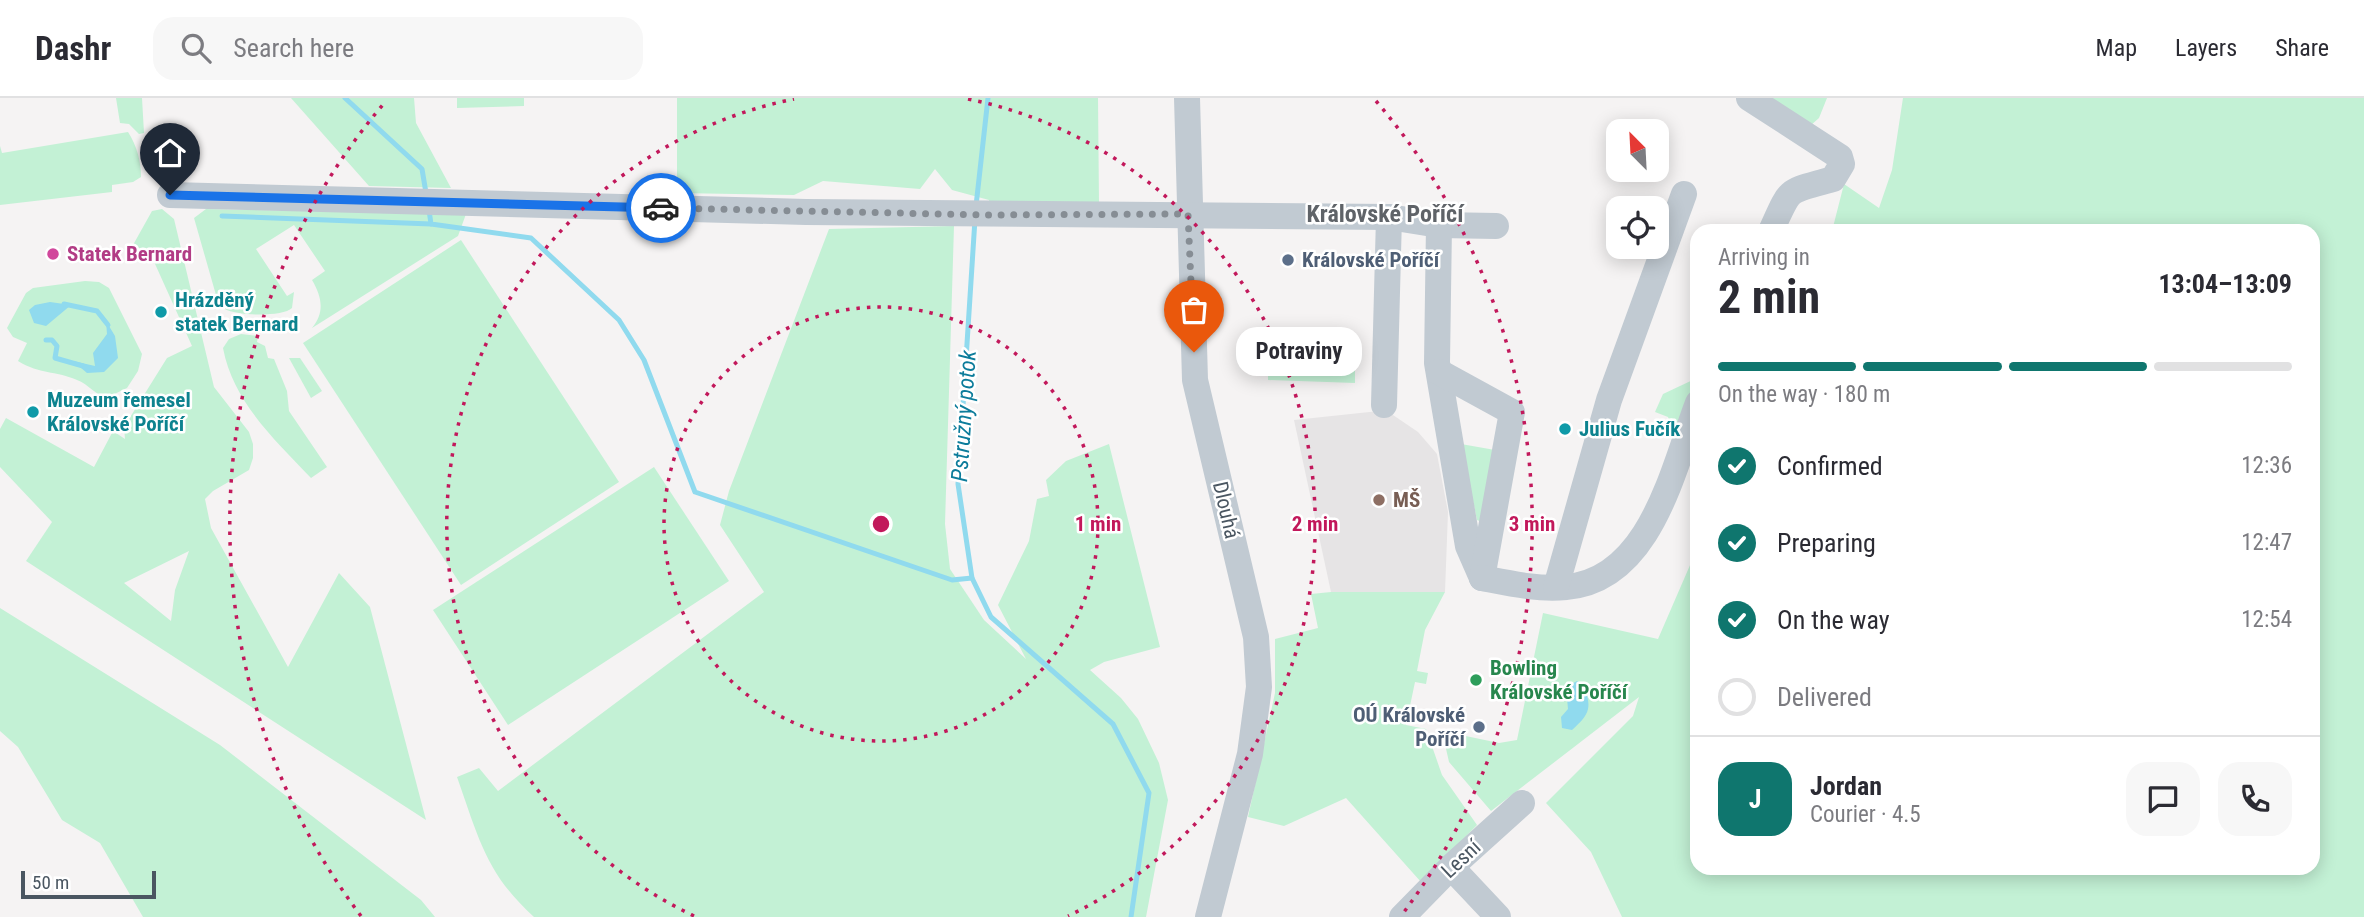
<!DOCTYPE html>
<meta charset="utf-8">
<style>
body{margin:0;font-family:"Roboto Condensed",sans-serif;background:#f7f7f7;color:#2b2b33;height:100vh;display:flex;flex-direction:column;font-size:26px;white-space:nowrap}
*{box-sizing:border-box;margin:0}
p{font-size:23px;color:#7c7c81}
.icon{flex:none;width:38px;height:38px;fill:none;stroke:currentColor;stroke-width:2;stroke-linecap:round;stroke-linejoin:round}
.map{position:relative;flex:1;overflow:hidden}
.sheet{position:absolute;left:1690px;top:126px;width:630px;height:651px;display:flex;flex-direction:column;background:#fff;border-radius:21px;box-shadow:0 4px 18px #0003}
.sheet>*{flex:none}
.needle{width:46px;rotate:336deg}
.controls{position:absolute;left:1606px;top:21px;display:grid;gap:14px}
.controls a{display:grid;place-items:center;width:63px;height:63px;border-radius:14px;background:#fff;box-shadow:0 4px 18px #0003;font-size:35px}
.scale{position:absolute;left:21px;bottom:18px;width:135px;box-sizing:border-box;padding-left:7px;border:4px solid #4a5661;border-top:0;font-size:19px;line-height:24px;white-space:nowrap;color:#4a5661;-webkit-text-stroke:5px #fff;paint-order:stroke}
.pin{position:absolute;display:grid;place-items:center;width:60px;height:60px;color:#fff;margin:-72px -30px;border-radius:50% 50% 50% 0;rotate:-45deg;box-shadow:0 0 7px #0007}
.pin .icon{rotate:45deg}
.courier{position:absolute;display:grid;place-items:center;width:70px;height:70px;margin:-35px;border:5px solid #1a73e8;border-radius:50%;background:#fff;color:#222;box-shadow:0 2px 9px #0007}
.bubble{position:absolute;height:49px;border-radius:21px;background:#fff;box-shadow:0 4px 18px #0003;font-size:23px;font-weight:700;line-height:49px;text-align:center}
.headline em{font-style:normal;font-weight:700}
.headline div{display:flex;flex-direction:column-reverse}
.headline{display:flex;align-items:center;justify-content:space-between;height:119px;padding:0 28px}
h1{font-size:46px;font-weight:700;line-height:52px}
.bar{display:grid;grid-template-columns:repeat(4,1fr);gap:10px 7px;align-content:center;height:84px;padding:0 28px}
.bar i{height:9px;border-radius:5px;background:#e1e1e2}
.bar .selected{background:#0f766e}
.bar p{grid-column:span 4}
.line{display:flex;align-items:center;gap:18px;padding:0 28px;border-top:2px solid #e1e1e2}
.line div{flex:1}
.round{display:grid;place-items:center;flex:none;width:74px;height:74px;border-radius:21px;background:#f7f7f7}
ol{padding:0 28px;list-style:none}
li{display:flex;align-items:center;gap:21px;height:77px}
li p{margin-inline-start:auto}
li .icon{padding:7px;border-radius:50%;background:#0f766e;color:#fff;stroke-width:4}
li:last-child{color:#7c7c81}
li i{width:38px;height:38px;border:4px solid #e1e1e2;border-radius:50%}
header{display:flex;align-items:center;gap:42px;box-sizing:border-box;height:98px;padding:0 35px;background:#fff;border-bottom:2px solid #e1e1e2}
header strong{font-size:33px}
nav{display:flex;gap:38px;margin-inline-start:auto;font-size:24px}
.search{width:490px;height:63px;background:#f7f7f7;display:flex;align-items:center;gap:18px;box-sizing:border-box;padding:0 24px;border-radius:21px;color:#7c7c81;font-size:26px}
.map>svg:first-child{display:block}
.education{fill:#e6e4e5}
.green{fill:#c3f1d5;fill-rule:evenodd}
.water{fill:#90daee}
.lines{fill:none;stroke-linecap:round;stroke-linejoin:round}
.stream{stroke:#90daee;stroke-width:5}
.minor{stroke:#c1cad2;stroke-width:26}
.done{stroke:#868d94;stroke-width:7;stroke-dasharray:0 12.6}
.route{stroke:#1a73e8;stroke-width:9}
.ring{fill:none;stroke:#c2185b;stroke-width:3.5;stroke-dasharray:3.5 7}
.hotel-dot{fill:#d1479c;stroke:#fff;stroke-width:2.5}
.service-dot{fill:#5c6f8a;stroke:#fff;stroke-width:2.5}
.culture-dot{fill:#0f9aa8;stroke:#fff;stroke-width:2.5}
.education-dot{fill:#8d6e63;stroke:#fff;stroke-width:2.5}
.leisure-dot{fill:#2e9e5b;stroke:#fff;stroke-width:2.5}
.labels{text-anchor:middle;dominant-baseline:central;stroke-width:5;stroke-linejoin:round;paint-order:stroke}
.hotel-label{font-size:21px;font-weight:bold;fill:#b23c85;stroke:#fff;text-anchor:start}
.service-label{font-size:21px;font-weight:bold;fill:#4e5e75;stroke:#fff;text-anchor:start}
.culture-label{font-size:21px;font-weight:bold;fill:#0d838f;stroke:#fff;text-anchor:start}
.education-label{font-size:21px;font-weight:bold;fill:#785e54;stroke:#fff;text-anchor:start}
.street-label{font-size:21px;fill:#4a5661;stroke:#fff}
.leisure-label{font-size:21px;font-weight:bold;fill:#27864d;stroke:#fff;text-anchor:start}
.water-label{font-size:23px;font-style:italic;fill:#0c7c9b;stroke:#fff}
.quarter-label{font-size:24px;font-weight:bold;fill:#5f6368;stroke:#fff}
.centre{fill:#c2185b;stroke:#fff;stroke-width:3.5}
.ring-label{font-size:21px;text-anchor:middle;font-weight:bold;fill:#c2185b;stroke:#fff;stroke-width:5;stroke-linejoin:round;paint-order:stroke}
</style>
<header>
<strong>Dashr</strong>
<div class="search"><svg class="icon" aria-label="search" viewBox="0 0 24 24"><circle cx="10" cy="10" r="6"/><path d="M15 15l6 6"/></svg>Search here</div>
<nav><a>Map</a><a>Layers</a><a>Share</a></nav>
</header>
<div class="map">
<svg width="2364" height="819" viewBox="0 0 2364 819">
<rect width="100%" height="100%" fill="#f5f3f3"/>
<polygon class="education" points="1379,313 1390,315 1418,334 1437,356 1448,414 1445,494 1331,494 1294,322"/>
<g class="green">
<polygon points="116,0 142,0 144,35 139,36 129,26 120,25"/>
<polygon points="291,0 414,0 416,25 451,90 369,88"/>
<polygon points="457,0 524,0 524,8 457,10"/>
<polygon points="677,0 1098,0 1099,106 989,107 989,102 952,92 935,71 920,91 823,83 794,97 677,95"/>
<polygon points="1768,0 1827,0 1819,20 1810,28"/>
<polygon points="1903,0 2364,0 2364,819 1622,819 1591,754 1546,705 1633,618 1639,599 1491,713 1449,664 1442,633 1499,645 1517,642 1543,515 1658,541 1697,451 1698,770 2314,770 2314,133 1832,133 1844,86 1879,110 1892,72"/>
<path d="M128,34C137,48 141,63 141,79L133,84L112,87V94L0,107V48L2,55Z"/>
<path d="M162,111L174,121L214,289L249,334L253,346V360L249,372L213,393L205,401L211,430L288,569L339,475L370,509L426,722L26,463L52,424L0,369V331L6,320L94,369L113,333L125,341L124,329L167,260L192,248L151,157L133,147L152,113ZM189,453L175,492L171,523L124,485Z"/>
<path d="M206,111L466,116L458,138L312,230C325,214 322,199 312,182L325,173L294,127L256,151L287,198L294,194L292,210C283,219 237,218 225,211C219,208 218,203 216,197L194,120Z"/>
<path d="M954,128L945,426L950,471L984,522L1026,561L998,507L1029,443L1037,401L1049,398L1046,382L1066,363L1109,346L1160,549L1104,564L1090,572L1121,600L1138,621L1159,665L1168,702L1146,819H534C486,776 478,738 457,679L479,670L498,693L764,494L720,427L729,393L829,131Z"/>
<polygon points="461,142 619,384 461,487 303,245"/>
<path d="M85,183L99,184L109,190L142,256L138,273L127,290L106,300C96,297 88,286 77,282C54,272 41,277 18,263L27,245L13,239L7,230L26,195L33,190Z"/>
<path d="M241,236L258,238L257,244L265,248L268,260L274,261L287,293L289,313L327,369L311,380C275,342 233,304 223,250L229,241Z"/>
<polygon points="1268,250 1355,252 1355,285 1268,282"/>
<polygon points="289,260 300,260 322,293 311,300"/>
<polygon points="1697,280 1697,293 1679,334 1671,329 1668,319 1655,314 1663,296"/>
<polygon points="1461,346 1495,352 1482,424 1477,422"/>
<polygon points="654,369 729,483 508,627 433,512"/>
<polygon points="1331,494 1445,494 1425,532 1417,573 1428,575 1426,586 1415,584 1406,627 1426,631 1442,677 1477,727 1421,784 1346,700 1284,728 1248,719 1275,595 1275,541 1318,530 1311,496"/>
<polygon points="0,510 220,647 421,802 435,819 143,819 100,745 62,722 18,649 0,633"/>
</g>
<g class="water">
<polygon points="50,204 71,207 46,228 34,225 29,212 35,207"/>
<polygon points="106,223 115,238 118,260 104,274 87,275 73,263 95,268 93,255 107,236"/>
<path d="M1577,583L1583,586C1592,609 1591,615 1572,632L1562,630L1561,619L1568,611L1566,589Z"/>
</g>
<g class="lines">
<g class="stream">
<polyline points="345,0 422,71 426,95"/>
<polyline points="976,108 988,0"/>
<polyline points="429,112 431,126 531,140 619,222 644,262 695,394 952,482 972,480"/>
<polyline points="222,118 431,126"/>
<polyline points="975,121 958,386 972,480 991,519 1113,626 1149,695 1131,819"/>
<polyline points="64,206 97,213 108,227"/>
<polyline points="46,242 52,242 57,248 55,260 83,268"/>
</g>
<g class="minor">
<polyline points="1187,0 1195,282 1256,539 1259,589 1250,656 1208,819"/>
<path d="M1749,0L1840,59L1842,66L1833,81C1785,95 1792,87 1771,133"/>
<polyline points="170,97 806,114 1389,119 1439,127 1496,128"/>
<polyline points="1439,127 1437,265 1468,448 1482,480"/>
<polyline points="1439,274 1512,314 1482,480"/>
<polyline points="1384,307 1389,119"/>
<path d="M1482,480C1508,485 1539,492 1566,489C1651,482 1673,370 1698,305"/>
<polyline points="1556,489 1609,302 1684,96"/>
<polyline points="1451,769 1498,819"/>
<polyline points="1402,819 1451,769 1522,705"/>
</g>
</g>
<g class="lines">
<polyline class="done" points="661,110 988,117 1188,116 1194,254"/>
<polyline class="route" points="170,97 661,110"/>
</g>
<g class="ring">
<circle cx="881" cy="426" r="217"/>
<path d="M694 818A434 434 0 0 1 794 1M968 1A434 434 0 0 1 1068 818"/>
<path d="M361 818A651 651 0 0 1 386 3M1376 3A651 651 0 0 1 1401 818"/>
</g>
<circle class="hotel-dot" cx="53" cy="156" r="7"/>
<g class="service-dot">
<circle cx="1288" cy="162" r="7"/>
<circle cx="1479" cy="629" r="7"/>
</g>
<g class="culture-dot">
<circle cx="161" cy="214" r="7"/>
<circle cx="33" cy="314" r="7"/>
<circle cx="1565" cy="331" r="7"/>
</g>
<circle class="education-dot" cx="1379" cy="402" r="7"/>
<circle class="leisure-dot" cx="1476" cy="582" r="7"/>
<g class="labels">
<g class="hotel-label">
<text x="67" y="156">Statek Bernard</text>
</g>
<g class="service-label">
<text x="1302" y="162">Královské Poříčí</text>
<text x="1465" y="617" text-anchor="end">OÚ Královské<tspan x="1465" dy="24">Poříčí</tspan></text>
</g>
<g class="culture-label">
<text x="175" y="202">Hrázděný<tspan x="175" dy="24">statek Bernard</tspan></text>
<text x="47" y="302">Muzeum řemesel<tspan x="47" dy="24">Královské Poříčí</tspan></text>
<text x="1579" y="331">Julius Fučík</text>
</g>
<g class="education-label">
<text x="1393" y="402">MŠ</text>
</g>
<g class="street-label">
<text transform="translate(1226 412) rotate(77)">Dlouhá</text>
<text transform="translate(1461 761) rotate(-43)">Lesní</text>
</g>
<g class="leisure-label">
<text x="1490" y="570">Bowling<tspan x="1490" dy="24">Královské Poříčí</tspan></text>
</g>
<g class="water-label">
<text transform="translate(964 318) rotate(-86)">Pstružný potok</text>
</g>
<g class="quarter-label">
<text x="1385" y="116">Královské Poříčí</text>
</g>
</g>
<circle cx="881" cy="426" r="10" class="centre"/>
<g class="ring-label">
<text x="1098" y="433">1 min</text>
<text x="1315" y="433">2 min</text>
<text x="1532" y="433">3 min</text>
</g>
</svg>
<div class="controls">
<a><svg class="needle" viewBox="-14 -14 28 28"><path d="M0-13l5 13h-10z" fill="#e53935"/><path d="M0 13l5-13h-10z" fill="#7c7c81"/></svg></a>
<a><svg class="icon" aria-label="locate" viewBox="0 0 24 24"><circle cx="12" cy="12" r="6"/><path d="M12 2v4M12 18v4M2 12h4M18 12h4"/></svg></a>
</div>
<div class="scale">50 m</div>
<div class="pin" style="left:1194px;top:254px;background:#ea580c"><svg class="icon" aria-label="bag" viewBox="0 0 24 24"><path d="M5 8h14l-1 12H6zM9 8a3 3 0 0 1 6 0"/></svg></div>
<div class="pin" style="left:170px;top:97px;background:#1f2937"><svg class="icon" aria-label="home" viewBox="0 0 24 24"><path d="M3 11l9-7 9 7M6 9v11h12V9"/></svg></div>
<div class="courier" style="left:661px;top:110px"><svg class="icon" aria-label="car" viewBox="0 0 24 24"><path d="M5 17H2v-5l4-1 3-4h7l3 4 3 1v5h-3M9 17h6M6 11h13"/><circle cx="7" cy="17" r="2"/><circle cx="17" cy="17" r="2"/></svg></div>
<div class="bubble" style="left:1236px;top:229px;width:126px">Potraviny</div>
<section class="sheet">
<div class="headline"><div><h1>2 min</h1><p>Arriving in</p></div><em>13:04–13:09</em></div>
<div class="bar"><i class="selected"></i><i class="selected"></i><i class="selected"></i><i></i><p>On the way · 180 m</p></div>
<ol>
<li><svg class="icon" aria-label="check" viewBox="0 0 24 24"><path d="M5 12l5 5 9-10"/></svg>Confirmed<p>12:36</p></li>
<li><svg class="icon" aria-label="check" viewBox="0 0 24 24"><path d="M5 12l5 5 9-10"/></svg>Preparing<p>12:47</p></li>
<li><svg class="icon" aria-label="check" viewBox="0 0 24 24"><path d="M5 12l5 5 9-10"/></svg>On the way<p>12:54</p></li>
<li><i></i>Delivered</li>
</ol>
<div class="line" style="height:126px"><b class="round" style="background:#0f766e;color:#fff">J</b><div><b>Jordan</b><p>Courier · 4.5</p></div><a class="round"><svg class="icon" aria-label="chat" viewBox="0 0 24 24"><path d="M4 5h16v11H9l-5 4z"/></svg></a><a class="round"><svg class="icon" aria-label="phone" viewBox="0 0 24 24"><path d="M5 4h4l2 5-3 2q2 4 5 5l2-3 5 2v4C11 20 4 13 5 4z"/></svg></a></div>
</section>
</div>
